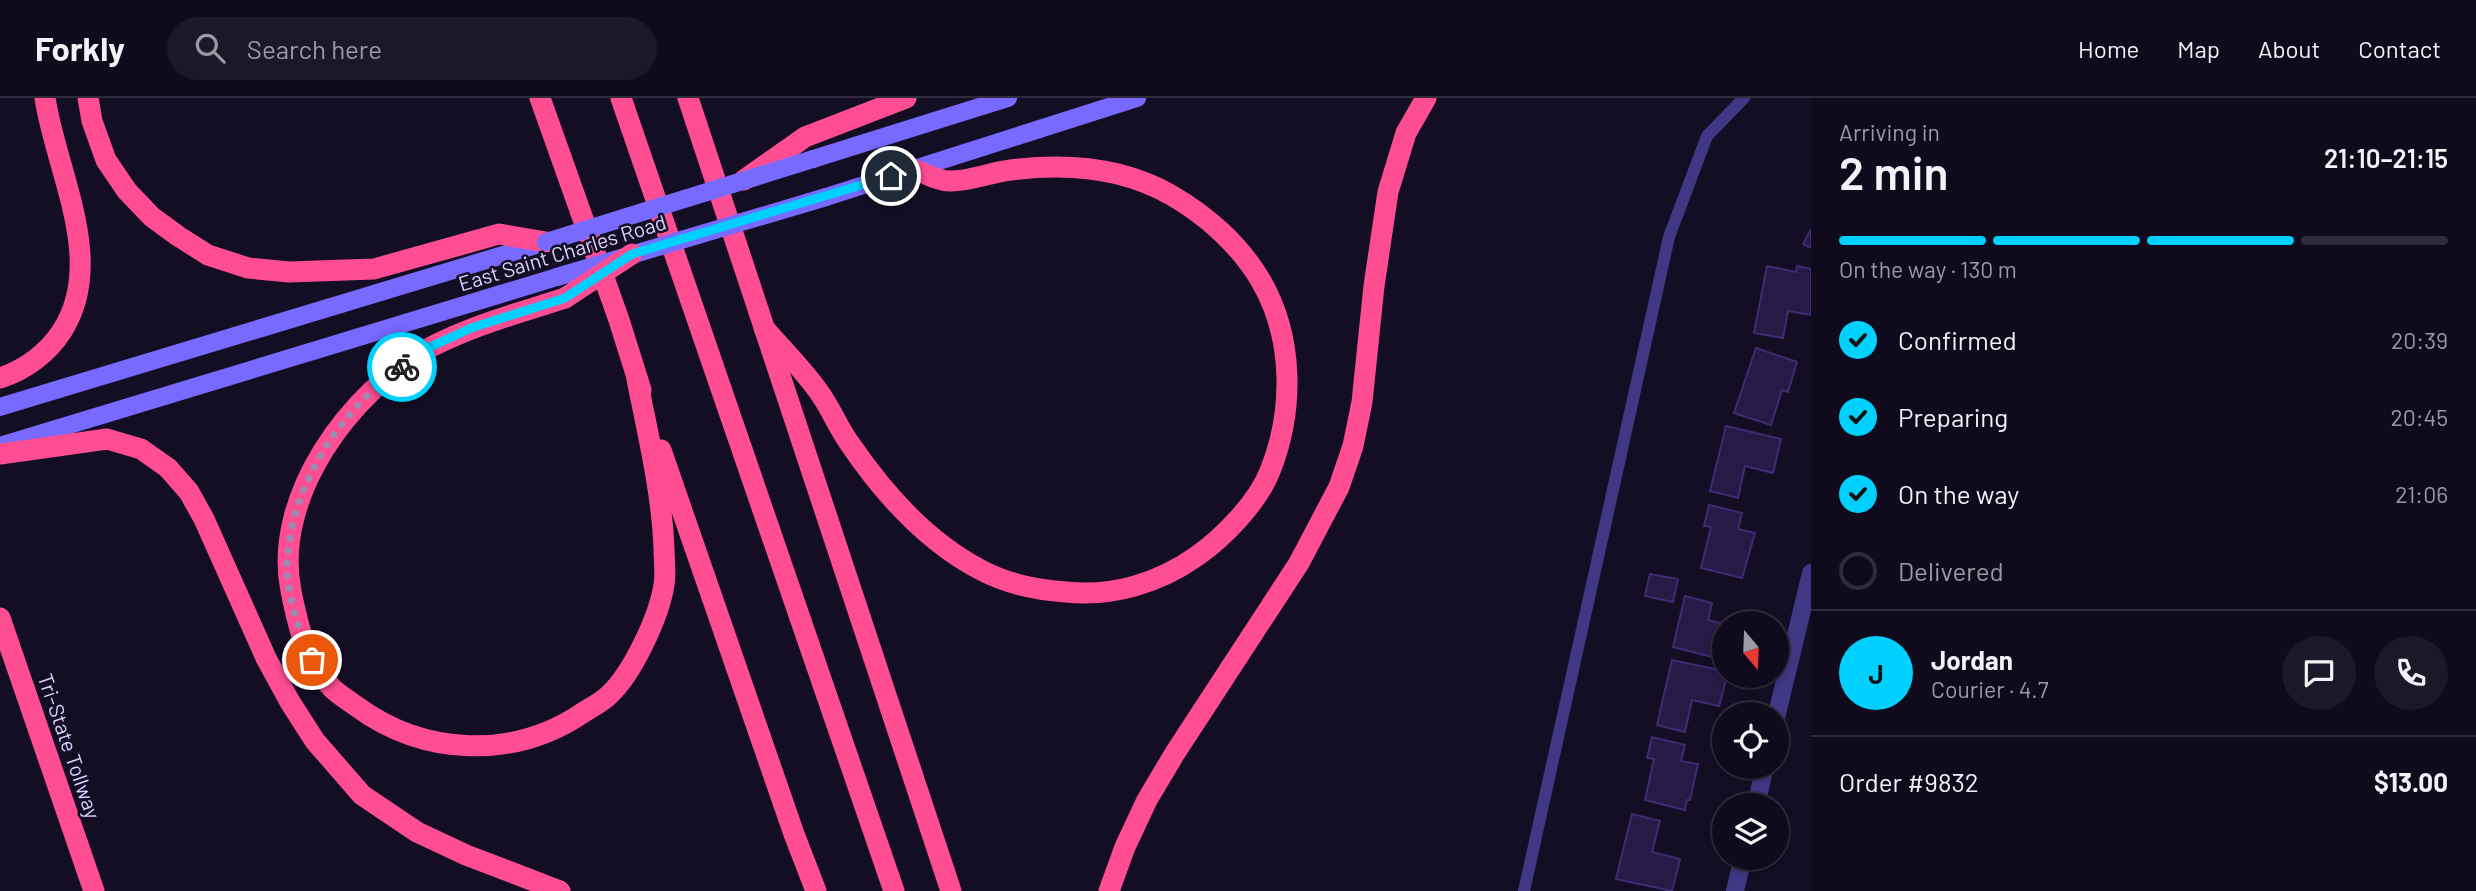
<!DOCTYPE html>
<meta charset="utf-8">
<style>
body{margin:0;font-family:Barlow,sans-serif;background:#1d1829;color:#f1f3f6;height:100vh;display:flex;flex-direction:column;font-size:26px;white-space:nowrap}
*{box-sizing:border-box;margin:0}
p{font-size:23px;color:#9b9aa3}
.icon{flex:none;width:38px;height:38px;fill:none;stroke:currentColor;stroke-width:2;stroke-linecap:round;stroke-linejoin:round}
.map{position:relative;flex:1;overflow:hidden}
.panel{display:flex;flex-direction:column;background:#0f0a1c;width:665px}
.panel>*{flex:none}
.needle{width:46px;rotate:161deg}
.tools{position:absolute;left:1712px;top:513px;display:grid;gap:14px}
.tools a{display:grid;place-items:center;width:77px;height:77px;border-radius:50%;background:#0f0a1c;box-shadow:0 4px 10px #0003,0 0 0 2px #2f2b3b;font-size:35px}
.pin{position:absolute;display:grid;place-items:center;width:60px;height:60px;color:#fff;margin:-30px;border:4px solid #fff;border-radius:50%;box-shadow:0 2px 7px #0007}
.courier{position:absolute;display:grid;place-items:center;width:70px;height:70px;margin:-35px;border:5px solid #00d0fd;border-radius:50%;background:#fff;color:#222;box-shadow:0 2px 9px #0007}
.overview em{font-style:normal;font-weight:600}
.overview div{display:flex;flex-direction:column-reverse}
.overview{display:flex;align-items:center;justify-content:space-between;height:119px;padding:0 28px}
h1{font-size:46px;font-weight:600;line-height:52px}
.bar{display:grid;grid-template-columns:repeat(4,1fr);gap:10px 7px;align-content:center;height:84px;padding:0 28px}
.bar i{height:9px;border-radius:5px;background:#2f2b3b}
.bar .on{background:#00d0fd}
.bar p{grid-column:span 4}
.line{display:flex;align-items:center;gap:18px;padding:0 28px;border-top:2px solid #2f2b3b}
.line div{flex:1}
.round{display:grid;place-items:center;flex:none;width:74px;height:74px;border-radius:37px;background:#1d1829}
ol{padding:0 28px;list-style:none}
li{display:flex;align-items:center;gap:21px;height:77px}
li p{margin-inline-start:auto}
li .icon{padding:7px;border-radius:50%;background:#00d0fd;color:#111;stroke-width:4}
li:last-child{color:#9b9aa3}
li i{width:38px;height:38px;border:4px solid #2f2b3b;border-radius:50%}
header{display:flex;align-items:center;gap:42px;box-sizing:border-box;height:98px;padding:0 35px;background:#0f0a1c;border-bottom:2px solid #2f2b3b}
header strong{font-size:33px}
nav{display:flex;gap:38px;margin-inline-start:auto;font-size:24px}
.search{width:490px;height:63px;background:#1d1829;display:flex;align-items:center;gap:18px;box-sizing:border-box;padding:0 24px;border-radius:38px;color:#9b9aa3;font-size:26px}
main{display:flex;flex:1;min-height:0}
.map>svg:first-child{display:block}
.building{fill:#261a46;stroke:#3f2b73;stroke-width:2}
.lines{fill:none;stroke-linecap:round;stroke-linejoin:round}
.service{stroke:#413885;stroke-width:12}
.minor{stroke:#413885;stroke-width:18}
.secondary{stroke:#7869ff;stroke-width:18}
.motorway{stroke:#ff4d94;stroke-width:21}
.secondary-bridge{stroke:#7869ff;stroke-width:18}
.motorway-bridge{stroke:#ff4d94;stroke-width:21}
.done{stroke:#958db3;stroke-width:7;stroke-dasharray:0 12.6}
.route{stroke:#00d0fd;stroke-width:9}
.labels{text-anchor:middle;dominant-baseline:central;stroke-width:5;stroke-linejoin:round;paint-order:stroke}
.street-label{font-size:21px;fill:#dad2ff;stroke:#140e25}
</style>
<header>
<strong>Forkly</strong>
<div class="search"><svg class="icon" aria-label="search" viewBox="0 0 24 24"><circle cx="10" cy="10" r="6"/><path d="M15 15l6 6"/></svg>Search here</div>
<nav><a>Home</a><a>Map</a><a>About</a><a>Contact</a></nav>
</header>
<main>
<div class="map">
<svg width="1811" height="793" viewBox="0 0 1811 793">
<rect width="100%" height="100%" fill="#140e25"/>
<g class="building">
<polygon points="1811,131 1811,150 1803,146"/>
<polygon points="1767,168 1796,174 1797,168 1811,171 1811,217 1788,213 1783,240 1754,235"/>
<polygon points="1756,250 1797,264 1788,294 1782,292 1771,327 1734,315"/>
<polygon points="1726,328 1781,341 1773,375 1745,368 1738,400 1710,393"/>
<polygon points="1709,407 1742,415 1738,431 1755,435 1742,480 1701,470 1711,429 1704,428"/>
<polygon points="1650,476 1678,481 1673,504 1645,498"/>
<polygon points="1685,498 1712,505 1708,522 1724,526 1724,562 1673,549"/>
<polygon points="1672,562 1724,573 1724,578 1727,578 1719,608 1692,602 1685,634 1657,627"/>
<polygon points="1652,639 1685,647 1681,663 1698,666 1690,702 1687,702 1685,712 1645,702 1654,661 1647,660"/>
<polygon points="1632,716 1660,723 1652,754 1680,761 1672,793 1616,781"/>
</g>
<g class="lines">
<polyline class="service" points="1524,793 1669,139 1707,38 1744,0"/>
<g class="minor">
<polyline points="1776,620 1811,475"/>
<polyline points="1756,707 1765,668"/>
<polyline points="1735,793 1743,760"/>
</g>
<g class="secondary">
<polyline points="813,61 1008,0"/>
<polyline points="826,99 1137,0"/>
<polyline points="0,309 546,144"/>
<polyline points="0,348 557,179"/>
</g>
<g class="motorway">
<polyline points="88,0 92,23 106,62 127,93 152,119 178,138 208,157 248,170 289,174 374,171 499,136 546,144"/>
<polyline points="540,0 619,222 641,292"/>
<polyline points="621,0 894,793"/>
<polyline points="688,0 951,793"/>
<polyline points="744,82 805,39 906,0"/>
<path d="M565,200C519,215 473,227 431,249C350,293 272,399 291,493C298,528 306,564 332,590C339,597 348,602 356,608C424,658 514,662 584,614C592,609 602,604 609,597C632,576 659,519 664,487C666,476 664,462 664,451C662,394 648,337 637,281"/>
<path d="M764,230C783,252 805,273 821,297C832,313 839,331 850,346C884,396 927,444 981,472C1007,486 1037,492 1066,494C1113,499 1159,485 1197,458C1224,439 1258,404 1270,373C1294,313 1294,240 1261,183C1240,147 1206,117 1171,97C1122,69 1066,65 1011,72C992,74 968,84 949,83C938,83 924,75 913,71"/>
<path d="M0,280C25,272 48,255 62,233C107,163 56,74 45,0"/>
<polyline points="661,352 794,736 816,793"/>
<polyline points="0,356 107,341 141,351 168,370 189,394 204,421 266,560 290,604 315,643 362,697 417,734 466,757 560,793"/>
<polyline points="0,520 94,793"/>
<polyline points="1109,793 1125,749 1147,702 1175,655 1299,465 1339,389 1353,348 1362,304 1374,188 1388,94 1406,35 1426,0"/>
</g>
<g class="secondary-bridge">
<polyline points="546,144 813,61"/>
<polyline points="557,179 826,99"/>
</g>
<polyline class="motorway-bridge" points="565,200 632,156"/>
</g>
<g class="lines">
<path class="done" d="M312,562C300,537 287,498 287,470C289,390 338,314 402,269"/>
<polyline class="route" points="402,269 428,250 471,230 565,200 632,156 891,78"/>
</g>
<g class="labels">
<g class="street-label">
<text transform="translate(562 154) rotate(-17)">East Saint Charles Road</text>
<text transform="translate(70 648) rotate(71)">Tri-State Tollway</text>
</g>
</g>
</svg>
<div class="tools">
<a><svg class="needle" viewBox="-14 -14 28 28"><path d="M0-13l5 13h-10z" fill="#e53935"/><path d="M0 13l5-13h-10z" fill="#9b9aa3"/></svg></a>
<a><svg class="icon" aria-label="locate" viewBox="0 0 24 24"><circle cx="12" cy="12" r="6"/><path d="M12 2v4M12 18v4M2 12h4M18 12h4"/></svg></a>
<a><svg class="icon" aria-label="layers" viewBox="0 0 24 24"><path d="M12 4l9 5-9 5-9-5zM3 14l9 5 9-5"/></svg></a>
</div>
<div class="pin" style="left:312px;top:562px;background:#ea580c"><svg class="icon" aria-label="bag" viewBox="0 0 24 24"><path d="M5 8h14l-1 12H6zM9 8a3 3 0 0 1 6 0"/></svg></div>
<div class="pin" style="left:891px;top:78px;background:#1f2937"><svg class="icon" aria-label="home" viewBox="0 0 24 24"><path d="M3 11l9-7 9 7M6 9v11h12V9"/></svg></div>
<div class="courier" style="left:402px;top:269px"><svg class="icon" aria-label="bike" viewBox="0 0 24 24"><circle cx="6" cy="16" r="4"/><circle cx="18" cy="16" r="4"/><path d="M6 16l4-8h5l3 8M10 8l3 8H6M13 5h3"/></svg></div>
</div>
<section class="panel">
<div class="overview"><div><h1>2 min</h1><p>Arriving in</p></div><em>21:10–21:15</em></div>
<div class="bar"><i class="on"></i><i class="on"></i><i class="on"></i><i></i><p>On the way · 130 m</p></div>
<ol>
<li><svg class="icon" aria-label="check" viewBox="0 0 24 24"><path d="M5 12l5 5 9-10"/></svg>Confirmed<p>20:39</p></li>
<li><svg class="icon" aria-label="check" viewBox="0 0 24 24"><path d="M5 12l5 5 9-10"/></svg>Preparing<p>20:45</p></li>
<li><svg class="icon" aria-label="check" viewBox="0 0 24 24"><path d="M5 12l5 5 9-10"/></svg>On the way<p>21:06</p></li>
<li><i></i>Delivered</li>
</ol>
<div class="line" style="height:126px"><b class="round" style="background:#00d0fd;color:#111">J</b><div><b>Jordan</b><p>Courier · 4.7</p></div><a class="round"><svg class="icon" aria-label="chat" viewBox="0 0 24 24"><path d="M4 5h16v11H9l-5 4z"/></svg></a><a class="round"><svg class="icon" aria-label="phone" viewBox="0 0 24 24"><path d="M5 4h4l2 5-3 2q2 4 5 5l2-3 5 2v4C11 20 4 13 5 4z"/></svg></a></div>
<div class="line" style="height:91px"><div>Order #9832</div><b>$13.00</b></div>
</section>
</main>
